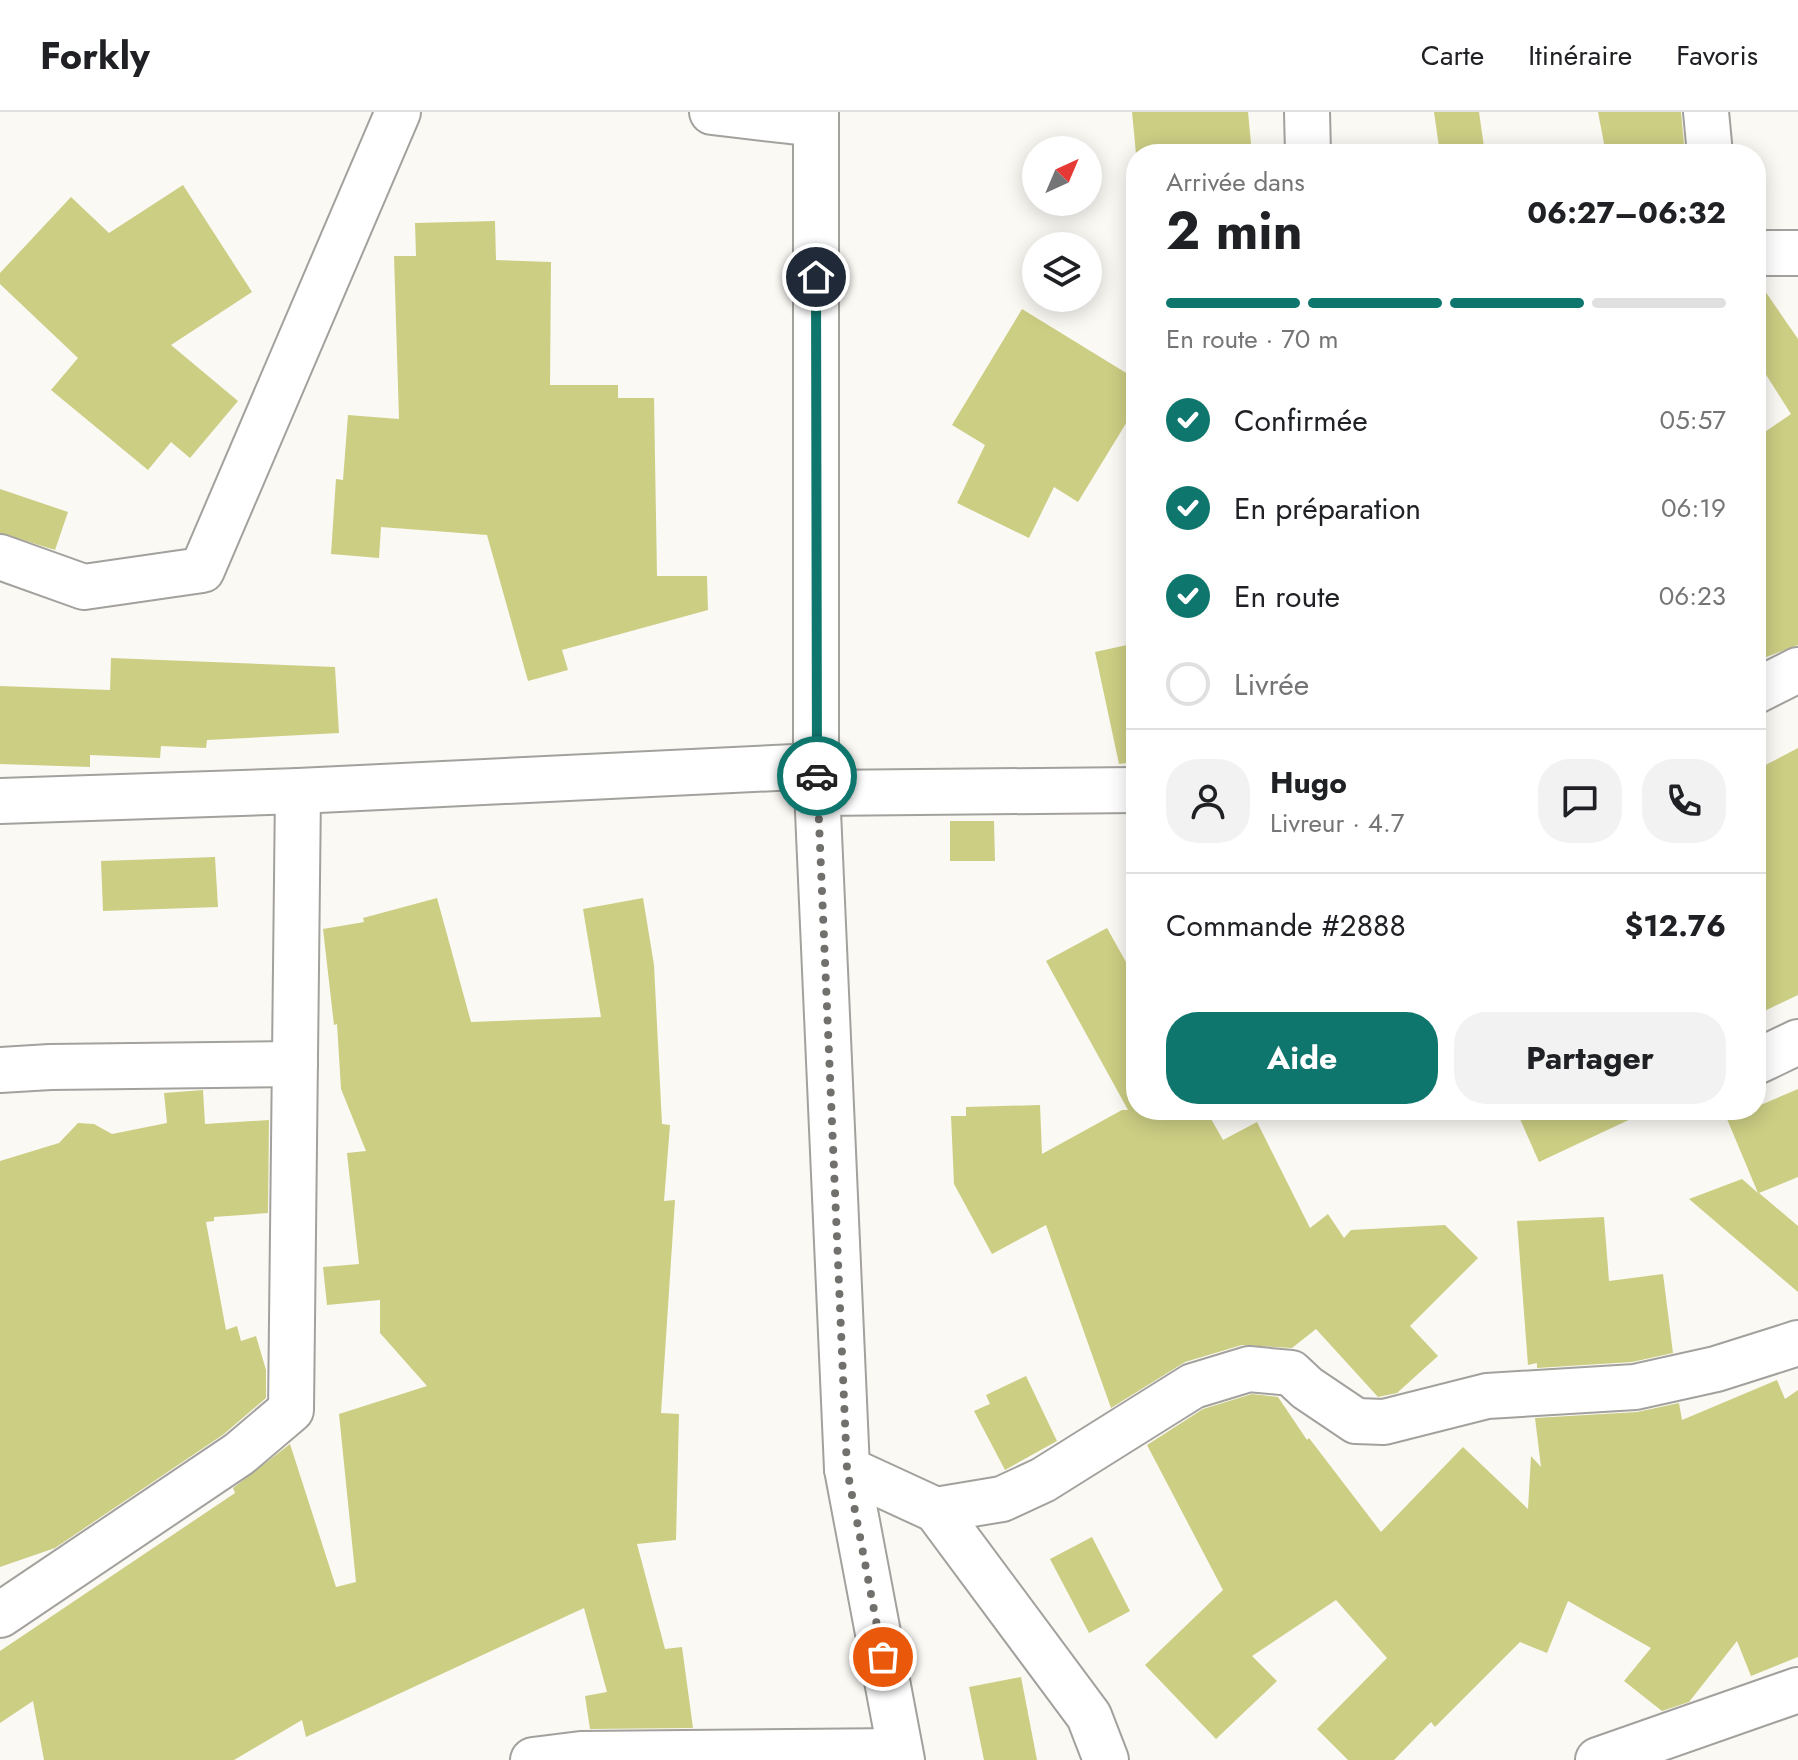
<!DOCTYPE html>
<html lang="fr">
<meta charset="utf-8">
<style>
body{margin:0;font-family:Jost,sans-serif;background:#f2f2f2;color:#202124;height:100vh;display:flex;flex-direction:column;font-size:30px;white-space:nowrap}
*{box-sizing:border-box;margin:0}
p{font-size:26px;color:#757577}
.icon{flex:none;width:44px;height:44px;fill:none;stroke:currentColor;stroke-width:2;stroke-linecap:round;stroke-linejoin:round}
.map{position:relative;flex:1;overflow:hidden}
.details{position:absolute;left:1126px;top:32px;width:640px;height:976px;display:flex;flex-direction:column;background:#fff;border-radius:32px;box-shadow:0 4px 20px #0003}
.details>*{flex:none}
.needle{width:52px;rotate:44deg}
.controls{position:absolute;left:1022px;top:24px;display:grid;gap:16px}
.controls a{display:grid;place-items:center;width:80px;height:80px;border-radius:50%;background:#fff;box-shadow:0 4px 20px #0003;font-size:40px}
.pin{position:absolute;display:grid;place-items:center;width:68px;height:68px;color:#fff;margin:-34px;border:4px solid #fff;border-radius:50%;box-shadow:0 2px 8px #0007}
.courier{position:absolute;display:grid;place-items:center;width:80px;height:80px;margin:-40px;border:6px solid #0f766e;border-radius:50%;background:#fff;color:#222;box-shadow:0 2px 10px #0007}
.overview em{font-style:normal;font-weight:700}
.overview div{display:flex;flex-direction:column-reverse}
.overview{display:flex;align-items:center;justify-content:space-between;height:136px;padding:0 40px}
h1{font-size:52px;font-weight:700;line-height:60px}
.bar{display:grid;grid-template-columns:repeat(4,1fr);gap:12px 8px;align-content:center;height:96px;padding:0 40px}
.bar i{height:10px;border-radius:6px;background:#e0e0e0}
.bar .on{background:#0f766e}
.bar p{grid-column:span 4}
.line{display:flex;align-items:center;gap:20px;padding:0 40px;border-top:2px solid #e0e0e0}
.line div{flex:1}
.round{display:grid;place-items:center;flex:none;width:84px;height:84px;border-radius:32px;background:#f2f2f2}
ol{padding:0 40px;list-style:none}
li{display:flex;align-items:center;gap:24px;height:88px}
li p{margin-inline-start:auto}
li .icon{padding:8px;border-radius:50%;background:#0f766e;color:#fff;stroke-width:4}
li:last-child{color:#757577}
li i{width:44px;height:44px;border:4px solid #e0e0e0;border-radius:50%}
.primary-button{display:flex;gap:16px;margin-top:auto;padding:16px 40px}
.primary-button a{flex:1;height:92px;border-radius:32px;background:#0f766e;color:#fff;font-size:32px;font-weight:700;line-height:92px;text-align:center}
.primary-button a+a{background:#f2f2f2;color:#202124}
header{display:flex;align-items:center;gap:48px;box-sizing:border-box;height:112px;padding:0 40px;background:#fff;border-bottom:2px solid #e0e0e0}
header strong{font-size:38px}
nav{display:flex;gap:44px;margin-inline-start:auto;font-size:28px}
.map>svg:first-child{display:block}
.building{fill:#ccce84}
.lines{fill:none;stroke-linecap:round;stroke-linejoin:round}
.street-casing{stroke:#a3a19d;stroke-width:48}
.secondary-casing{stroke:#a3a19d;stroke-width:48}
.street{stroke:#fff;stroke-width:44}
.secondary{stroke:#fff;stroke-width:44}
.done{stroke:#71706d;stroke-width:8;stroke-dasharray:0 14.4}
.route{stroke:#0f766e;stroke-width:10}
</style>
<header>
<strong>Forkly</strong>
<nav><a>Carte</a><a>Itinéraire</a><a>Favoris</a></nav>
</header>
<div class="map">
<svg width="1798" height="1648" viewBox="0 0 1798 1648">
<rect width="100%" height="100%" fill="#fbf9f4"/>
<g class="building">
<polygon points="1132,0 1248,0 1252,42 1136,42"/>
<polygon points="1434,0 1479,0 1485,42 1440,42"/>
<polygon points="1598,0 1681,0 1685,42 1606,42"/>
<polygon points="183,73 252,180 171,233 238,289 190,346 171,330 148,358 51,278 78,246 0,172 0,161 71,85 109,121"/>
<polygon points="495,109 496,148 551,150 550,273 618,273 618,286 654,286 657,464 707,464 708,498 562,538 568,558 528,569 487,423 381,415 379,446 331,442 336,367 343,368 348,303 399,307 394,144 416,144 415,111"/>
<polygon points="1756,166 1798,227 1798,533 1756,549 1756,326 1791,302 1756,247"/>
<polygon points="1022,197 1136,267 1136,295 1078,390 1054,375 1029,426 957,391 985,333 952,313"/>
<polygon points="0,377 68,400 55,438 0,421"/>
<polygon points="1136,531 1136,650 1119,652 1095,540"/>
<polygon points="111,546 335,555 339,621 207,628 206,636 161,634 160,646 90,643 90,655 0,652 0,574 110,578"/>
<polygon points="1798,636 1798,883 1756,903 1756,658"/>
<polygon points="950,709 994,709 995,749 950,749"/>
<polygon points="215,745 218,795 103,799 101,749"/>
<polygon points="437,786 471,910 601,905 583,797 643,786 654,853 662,1012 670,1013 664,1089 675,1088 661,1301 679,1302 676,1428 637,1432 665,1537 682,1535 693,1616 590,1617 585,1584 607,1580 584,1496 306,1625 302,1608 234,1648 44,1648 33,1589 0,1611 0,1539 235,1381 233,1376 290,1332 336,1475 356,1470 339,1302 427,1274 380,1221 380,1188 327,1193 323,1155 359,1152 347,1041 366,1039 341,977 337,912 334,913 323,817 364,810 363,806"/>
<polygon points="1107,816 1136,868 1136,998 1206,998 1223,1028 1257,1010 1310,1116 1328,1102 1344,1126 1351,1118 1445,1113 1478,1146 1410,1214 1438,1244 1397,1281 1378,1285 1316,1217 1292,1236 1242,1233 1185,1250 1111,1296 1046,1113 992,1142 954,1072 951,1004 966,1004 966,995 1040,993 1042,1042 1122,998 1128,998 1046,849"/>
<polygon points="1798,977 1798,1065 1759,1081 1798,1114 1798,1180 1689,1087 1742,1067 1758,1081 1727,1007 1749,998 1756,998 1756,995"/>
<polygon points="203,978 205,1012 269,1008 268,1101 214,1105 214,1109 206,1110 226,1218 237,1214 241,1229 256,1224 266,1258 266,1286 224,1322 55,1436 0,1455 0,1049 59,1031 78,1011 94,1012 112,1022 167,1011 164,981"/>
<polygon points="1516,998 1650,998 1539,1050"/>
<polygon points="1604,1105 1609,1169 1663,1162 1673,1241 1632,1250 1537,1256 1537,1251 1528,1253 1517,1109"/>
<polygon points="1026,1264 1057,1329 1005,1358 974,1299 990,1292 986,1283"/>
<polygon points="1777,1268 1785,1287 1798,1278 1798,1545 1751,1564 1737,1529 1689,1590 1662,1599 1624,1569 1651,1536 1568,1489 1547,1541 1520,1530 1435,1615 1431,1610 1394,1648 1348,1648 1317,1617 1387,1546 1336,1488 1252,1544 1277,1569 1216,1627 1145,1553 1223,1478 1147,1333 1203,1297 1252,1282 1278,1285 1307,1328 1309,1326 1381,1420 1463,1335 1528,1397 1531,1344 1541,1355 1535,1306 1637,1300 1679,1291 1682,1308"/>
<polygon points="1092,1425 1130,1499 1089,1521 1050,1447"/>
<polygon points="1021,1565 1037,1648 984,1648 969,1575"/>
</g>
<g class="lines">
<defs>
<g id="street">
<polyline points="712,0 816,12"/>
<polyline points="1307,0 1308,42"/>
<polyline points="1706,0 1710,42"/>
<polyline points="1756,141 1798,141"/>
<polyline points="0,445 84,475 202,458 398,0"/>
<polyline points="1756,579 1798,558"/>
<polyline points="819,681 1136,678"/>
<polyline points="1756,950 1798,930"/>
<polyline points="0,958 50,955 295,952"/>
<polyline points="847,1357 936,1398 1089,1604 1106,1648"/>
<polyline points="936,1398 1002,1387 1043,1368 1193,1274 1249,1257 1291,1261 1307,1276 1356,1309 1384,1310 1487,1284 1635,1275 1716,1257 1798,1231"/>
<polyline points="0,1503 239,1342 291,1298 298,679"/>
<polyline points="533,1648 581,1642 900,1639"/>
<polyline points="1598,1648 1798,1578"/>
</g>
<g id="secondary">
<polyline points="816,0 816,654 847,1357 902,1648"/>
<polyline points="0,689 298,679 816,654"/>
</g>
</defs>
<use href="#street" class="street-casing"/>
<use href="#secondary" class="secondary-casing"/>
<use href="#street" class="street"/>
<use href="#secondary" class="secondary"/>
</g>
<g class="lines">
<polyline class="done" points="817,664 847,1357 883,1545"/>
<polyline class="route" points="816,165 817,664"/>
</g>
</svg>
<div class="controls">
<a><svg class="needle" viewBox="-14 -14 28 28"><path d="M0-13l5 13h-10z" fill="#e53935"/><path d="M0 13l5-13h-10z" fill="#757577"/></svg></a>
<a><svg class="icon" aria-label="layers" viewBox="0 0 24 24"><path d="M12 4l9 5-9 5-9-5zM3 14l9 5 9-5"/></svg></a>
</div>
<div class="pin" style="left:883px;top:1545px;background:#ea580c"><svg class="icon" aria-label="bag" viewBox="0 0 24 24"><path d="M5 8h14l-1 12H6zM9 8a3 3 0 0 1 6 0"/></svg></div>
<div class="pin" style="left:816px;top:165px;background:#1f2937"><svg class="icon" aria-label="home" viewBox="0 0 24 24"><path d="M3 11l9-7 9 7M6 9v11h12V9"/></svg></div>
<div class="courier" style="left:817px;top:664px"><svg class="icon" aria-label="car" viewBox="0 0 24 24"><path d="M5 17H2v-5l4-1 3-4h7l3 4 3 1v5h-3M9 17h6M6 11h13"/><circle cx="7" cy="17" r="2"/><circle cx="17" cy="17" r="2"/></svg></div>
<section class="details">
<div class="overview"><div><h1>2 min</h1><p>Arrivée dans</p></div><em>06:27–06:32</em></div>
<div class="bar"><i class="on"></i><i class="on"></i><i class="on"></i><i></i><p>En route · 70 m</p></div>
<ol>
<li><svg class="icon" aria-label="check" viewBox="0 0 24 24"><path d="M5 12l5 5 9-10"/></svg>Confirmée<p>05:57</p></li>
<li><svg class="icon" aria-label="check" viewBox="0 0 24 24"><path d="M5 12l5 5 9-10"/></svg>En préparation<p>06:19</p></li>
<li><svg class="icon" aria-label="check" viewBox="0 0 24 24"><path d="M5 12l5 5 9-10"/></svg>En route<p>06:23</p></li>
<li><i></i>Livrée</li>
</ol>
<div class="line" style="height:144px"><a class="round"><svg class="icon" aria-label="person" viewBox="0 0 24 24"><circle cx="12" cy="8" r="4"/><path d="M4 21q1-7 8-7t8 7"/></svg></a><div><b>Hugo</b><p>Livreur · 4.7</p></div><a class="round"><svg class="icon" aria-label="chat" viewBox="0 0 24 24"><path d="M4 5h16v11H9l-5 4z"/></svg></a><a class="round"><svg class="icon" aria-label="phone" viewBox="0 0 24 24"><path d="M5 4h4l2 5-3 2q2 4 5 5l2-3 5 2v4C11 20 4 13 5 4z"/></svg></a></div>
<div class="line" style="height:104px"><div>Commande #2888</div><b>$12.76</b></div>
<div class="primary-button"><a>Aide</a><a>Partager</a></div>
</section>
</div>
